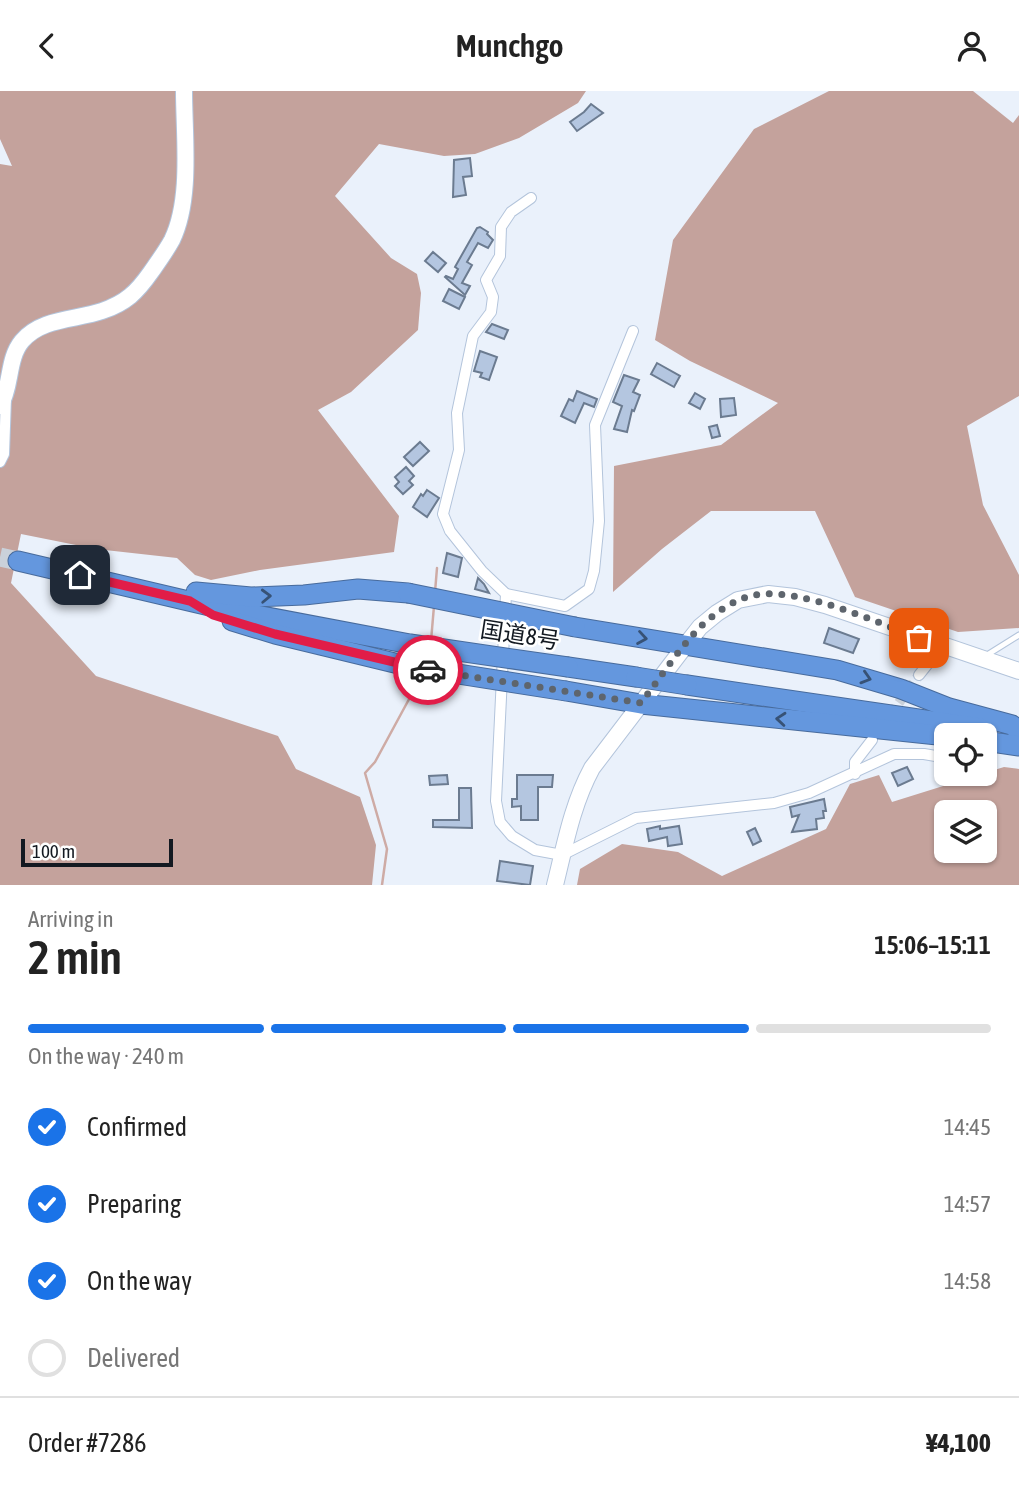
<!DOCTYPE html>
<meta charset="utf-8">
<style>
body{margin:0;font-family:"Asap Condensed","Noto Sans JP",sans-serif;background:#f6f6f6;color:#222;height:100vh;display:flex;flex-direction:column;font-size:26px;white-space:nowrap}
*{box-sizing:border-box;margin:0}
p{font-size:23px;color:#767676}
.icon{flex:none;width:38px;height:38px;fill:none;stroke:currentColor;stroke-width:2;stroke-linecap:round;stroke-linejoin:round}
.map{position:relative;height:794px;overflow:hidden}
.side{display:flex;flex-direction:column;background:#fff;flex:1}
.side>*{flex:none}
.tools{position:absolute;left:934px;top:632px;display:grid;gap:14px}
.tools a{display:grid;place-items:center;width:63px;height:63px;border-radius:10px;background:#fff;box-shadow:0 2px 5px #0004;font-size:35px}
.scale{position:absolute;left:21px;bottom:18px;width:152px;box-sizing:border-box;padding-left:7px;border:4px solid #131921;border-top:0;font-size:19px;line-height:24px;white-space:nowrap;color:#131921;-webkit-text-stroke:5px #fff;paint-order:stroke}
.pin{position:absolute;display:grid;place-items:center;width:60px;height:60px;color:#fff;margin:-30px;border-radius:14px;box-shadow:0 4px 10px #0006}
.courier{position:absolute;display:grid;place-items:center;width:70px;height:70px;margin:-35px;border:5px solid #e11d48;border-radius:50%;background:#fff;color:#222;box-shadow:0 2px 9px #0007}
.head em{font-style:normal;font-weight:600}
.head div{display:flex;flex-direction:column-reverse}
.head{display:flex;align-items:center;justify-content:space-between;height:119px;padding:0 28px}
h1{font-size:46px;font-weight:600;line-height:52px}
.bar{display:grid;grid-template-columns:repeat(4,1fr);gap:10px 7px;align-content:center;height:84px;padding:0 28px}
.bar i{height:9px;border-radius:5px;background:#e0e0e0}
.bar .current{background:#1a73e8}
.bar p{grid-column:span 4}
.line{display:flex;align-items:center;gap:18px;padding:0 28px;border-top:2px solid #e0e0e0}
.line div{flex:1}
ol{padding:0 28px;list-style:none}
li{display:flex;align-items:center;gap:21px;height:77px}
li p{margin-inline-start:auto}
li .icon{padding:7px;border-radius:50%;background:#1a73e8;color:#fff;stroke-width:4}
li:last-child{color:#767676}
li i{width:38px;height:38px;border:4px solid #e0e0e0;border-radius:50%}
header{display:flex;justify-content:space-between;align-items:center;height:91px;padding:0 28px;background:#fff;font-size:32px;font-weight:600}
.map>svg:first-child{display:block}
.forest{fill:#c4a29c;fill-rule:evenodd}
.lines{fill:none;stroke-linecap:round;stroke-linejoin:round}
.stream{stroke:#ceaba5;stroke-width:2.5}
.building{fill:#b4c6e0;stroke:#6b7b90;stroke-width:2}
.street-tunnel{stroke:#cad1da;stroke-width:10;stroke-dasharray:10 5;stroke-linecap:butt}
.highway-tunnel{stroke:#cad1da;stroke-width:19;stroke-dasharray:19 10;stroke-linecap:butt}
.lane-casing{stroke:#b3c4db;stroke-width:7}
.street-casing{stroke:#b3c4db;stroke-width:12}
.secondary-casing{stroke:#b3c4db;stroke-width:18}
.highway-casing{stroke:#486b9c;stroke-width:21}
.lane{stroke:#fff;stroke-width:5}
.street{stroke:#fff;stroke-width:10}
.secondary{stroke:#fff;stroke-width:16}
.highway{stroke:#6497de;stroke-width:19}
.highway-bridge-casing{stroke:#486b9c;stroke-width:21;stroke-linecap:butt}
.highway-bridge{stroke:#6497de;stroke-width:19}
.oneway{stroke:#375276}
.done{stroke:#5e656d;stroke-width:7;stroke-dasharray:0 12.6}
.route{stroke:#e11d48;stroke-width:9}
.labels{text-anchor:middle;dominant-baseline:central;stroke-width:5;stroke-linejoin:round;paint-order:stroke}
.street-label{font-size:23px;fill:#131921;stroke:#fff}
</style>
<header><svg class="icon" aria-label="back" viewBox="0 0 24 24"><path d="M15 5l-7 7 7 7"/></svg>Munchgo<svg class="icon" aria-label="person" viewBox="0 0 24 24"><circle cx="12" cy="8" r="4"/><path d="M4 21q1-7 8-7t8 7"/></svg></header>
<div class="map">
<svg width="1019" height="794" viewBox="0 0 1019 794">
<rect width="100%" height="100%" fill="#eaf1fb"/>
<g class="forest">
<polygon points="0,0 586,0 578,12 519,47 475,63 444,65 379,53 335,105 391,167 417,183 421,202 418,239 351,301 318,319 399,425 394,461 260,479 211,489 195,484 177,467 96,458 21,443 11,492 96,585 278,645 296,678 360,706 376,754 372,794 0,794 0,73 12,75 0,48"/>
<polygon points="829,0 973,0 1013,32 1019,24 1019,305 967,335 983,414 1019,484 1019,537 958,541 855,506 815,420 711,420 662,458 613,501 614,375 721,354 778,312 690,270 655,249 673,149 754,38"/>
<path d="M1004,676L1019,678V794H577L580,778L622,753L678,761L722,785L826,738L850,693L879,684L892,711ZM985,721V760H947V721Z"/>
</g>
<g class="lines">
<g class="stream">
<polyline points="435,501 437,477"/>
<polyline points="431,550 434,515"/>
<polyline points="382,794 387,758 365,682 375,671 421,586"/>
</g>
</g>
<g class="building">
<polygon points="591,13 603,22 577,40 570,31 584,21"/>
<polygon points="470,67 472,85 463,86 466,104 453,106 454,69"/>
<polygon points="480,136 488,141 487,143 493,149 488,157 478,152 467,171 472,174 462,192 470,195 465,204 445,186 446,185 453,188 458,178 455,176 477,137"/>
<polygon points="433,161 446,172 438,181 425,170"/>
<polygon points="449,198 465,206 459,218 443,210"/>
<polygon points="492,233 508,239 504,248 486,241"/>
<polygon points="480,260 497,266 489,289 480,286 482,282 474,280"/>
<polygon points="657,272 680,285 674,296 651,283"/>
<polygon points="624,284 639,289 633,301 640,304 634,320 632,319 627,341 614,338 622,315 613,311"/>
<polygon points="577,300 597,308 594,316 584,312 575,332 561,325 569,308 573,310"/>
<polygon points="695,302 705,308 700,318 689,312"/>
<polygon points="734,307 736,324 721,326 720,308"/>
<polygon points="717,334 720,345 712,347 709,336"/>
<polygon points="420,351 429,360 413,375 404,366"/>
<polygon points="406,376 414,385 409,390 413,394 403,403 395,395 399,391 395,386"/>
<polygon points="427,399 439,407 427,426 413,416 421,403 423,405"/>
<polygon points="447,462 462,467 458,486 443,482"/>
<polygon points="478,487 484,493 489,502 475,498"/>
<polygon points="829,537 859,548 853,562 824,552"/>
<polygon points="907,676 913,688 898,695 892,682"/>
<polygon points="447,684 448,693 430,694 429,685"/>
<polygon points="517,684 553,684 552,696 538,696 538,729 521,729 521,715 512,716 512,708 517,708"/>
<polygon points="459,697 471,697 472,737 433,736 433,729 459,729"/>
<polygon points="824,708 826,720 823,720 824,727 816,728 817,738 792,741 799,724 792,726 790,716"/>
<polygon points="660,735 660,738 679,735 682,753 668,755 667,746 649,750 647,738"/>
<polygon points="755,737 761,750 753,754 747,741"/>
<polygon points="500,770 533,775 530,794 497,790"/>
</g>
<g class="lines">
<polyline class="street-tunnel" points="890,624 919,584"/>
<polyline class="highway-tunnel" points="0,466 18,470"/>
<defs>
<polyline id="lane" points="987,564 1019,544"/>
<g id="street">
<polyline points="531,107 511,121 501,136 500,165 486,189 493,206 491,221 473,245 457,322 459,359 443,423 450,440 482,480 506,503 496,710 500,731 512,745 535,759 562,764 636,727 774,712 809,702 894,663 924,663 947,667"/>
<polyline points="0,371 4,363 6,307"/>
<polyline points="506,503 565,515 589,498 594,480 599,430 595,334 633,240"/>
<polyline points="919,584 942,555"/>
<polyline points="985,669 986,669"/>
<polyline points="855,683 855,671 872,649"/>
</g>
<g id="secondary">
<path d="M0,315C12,295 7,268 22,250C41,227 76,229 102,220C126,212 137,201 151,181C158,171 166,160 172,149C192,108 184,45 184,0"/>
<path d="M555,794C565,754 572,714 592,677L685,555L700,536L717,522L738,509L768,503L795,506L825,514L1019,580"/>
</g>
<g id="highway">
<polyline points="18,470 214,516 410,553"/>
<polyline points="196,501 251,506 304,504 358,498 408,502"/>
<polyline points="232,530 275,543 407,575"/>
<polyline points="575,536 837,579 901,598 949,617 1012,634 1019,640"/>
<polyline points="568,576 636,586"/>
<polyline points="687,594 980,637"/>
<polyline points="566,600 641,613 947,645"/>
<polyline points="985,650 1019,655"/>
</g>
</defs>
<use href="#lane" class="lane-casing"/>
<use href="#street" class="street-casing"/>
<use href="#secondary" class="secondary-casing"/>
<use href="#highway" class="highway-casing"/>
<use href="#lane" class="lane"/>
<use href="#street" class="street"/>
<use href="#secondary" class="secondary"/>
<use href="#highway" class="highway"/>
<defs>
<g id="highway-bridge">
<polyline points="408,502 575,536"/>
<polyline points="410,553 568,576"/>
<polyline points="407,575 566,600"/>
<polyline points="636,586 687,594"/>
</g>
</defs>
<use href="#highway-bridge" class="highway-bridge-casing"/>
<use href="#highway-bridge" class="highway-bridge"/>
</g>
<defs><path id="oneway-chevron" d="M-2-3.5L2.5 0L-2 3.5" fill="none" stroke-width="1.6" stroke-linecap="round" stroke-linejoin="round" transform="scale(1.75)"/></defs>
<g class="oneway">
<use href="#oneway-chevron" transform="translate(266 505) rotate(-2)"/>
<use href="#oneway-chevron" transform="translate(642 547) rotate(9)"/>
<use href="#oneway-chevron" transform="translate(866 587) rotate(17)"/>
<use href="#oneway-chevron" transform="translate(781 628) rotate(-175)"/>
</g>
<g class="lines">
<path class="done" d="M428,579L641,612C660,587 678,559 700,536C715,522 734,508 755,504C801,496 875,531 919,547"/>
<polyline class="route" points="80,484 190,510 213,524 275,543 428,579"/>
</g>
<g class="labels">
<g class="street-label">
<text transform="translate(520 544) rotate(9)">国道8号</text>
</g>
</g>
</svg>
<div class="tools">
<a><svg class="icon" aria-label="locate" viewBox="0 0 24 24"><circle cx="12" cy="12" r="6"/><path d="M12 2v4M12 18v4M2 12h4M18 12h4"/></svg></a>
<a><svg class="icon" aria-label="layers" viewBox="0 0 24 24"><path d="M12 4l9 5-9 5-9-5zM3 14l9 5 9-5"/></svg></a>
</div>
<div class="scale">100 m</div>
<div class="pin" style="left:919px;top:547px;background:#ea580c"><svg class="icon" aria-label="bag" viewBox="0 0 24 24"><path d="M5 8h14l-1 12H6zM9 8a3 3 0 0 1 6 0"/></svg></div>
<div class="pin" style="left:80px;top:484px;background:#1f2937"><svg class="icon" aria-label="home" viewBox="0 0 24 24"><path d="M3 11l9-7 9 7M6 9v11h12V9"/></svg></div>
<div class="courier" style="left:428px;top:579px"><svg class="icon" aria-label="car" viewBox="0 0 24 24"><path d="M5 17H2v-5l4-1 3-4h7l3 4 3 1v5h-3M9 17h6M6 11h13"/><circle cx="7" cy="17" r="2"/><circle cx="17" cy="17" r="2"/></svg></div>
</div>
<section class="side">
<div class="head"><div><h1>2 min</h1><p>Arriving in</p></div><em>15:06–15:11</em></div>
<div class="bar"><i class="current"></i><i class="current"></i><i class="current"></i><i></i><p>On the way · 240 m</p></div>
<ol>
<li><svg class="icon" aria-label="check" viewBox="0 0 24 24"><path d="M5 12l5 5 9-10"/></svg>Confirmed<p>14:45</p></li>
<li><svg class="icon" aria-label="check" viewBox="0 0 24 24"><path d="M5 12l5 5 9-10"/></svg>Preparing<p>14:57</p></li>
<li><svg class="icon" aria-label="check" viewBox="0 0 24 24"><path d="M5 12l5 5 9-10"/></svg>On the way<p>14:58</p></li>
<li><i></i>Delivered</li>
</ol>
<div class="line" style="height:91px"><div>Order #7286</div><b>¥4,100</b></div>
</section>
